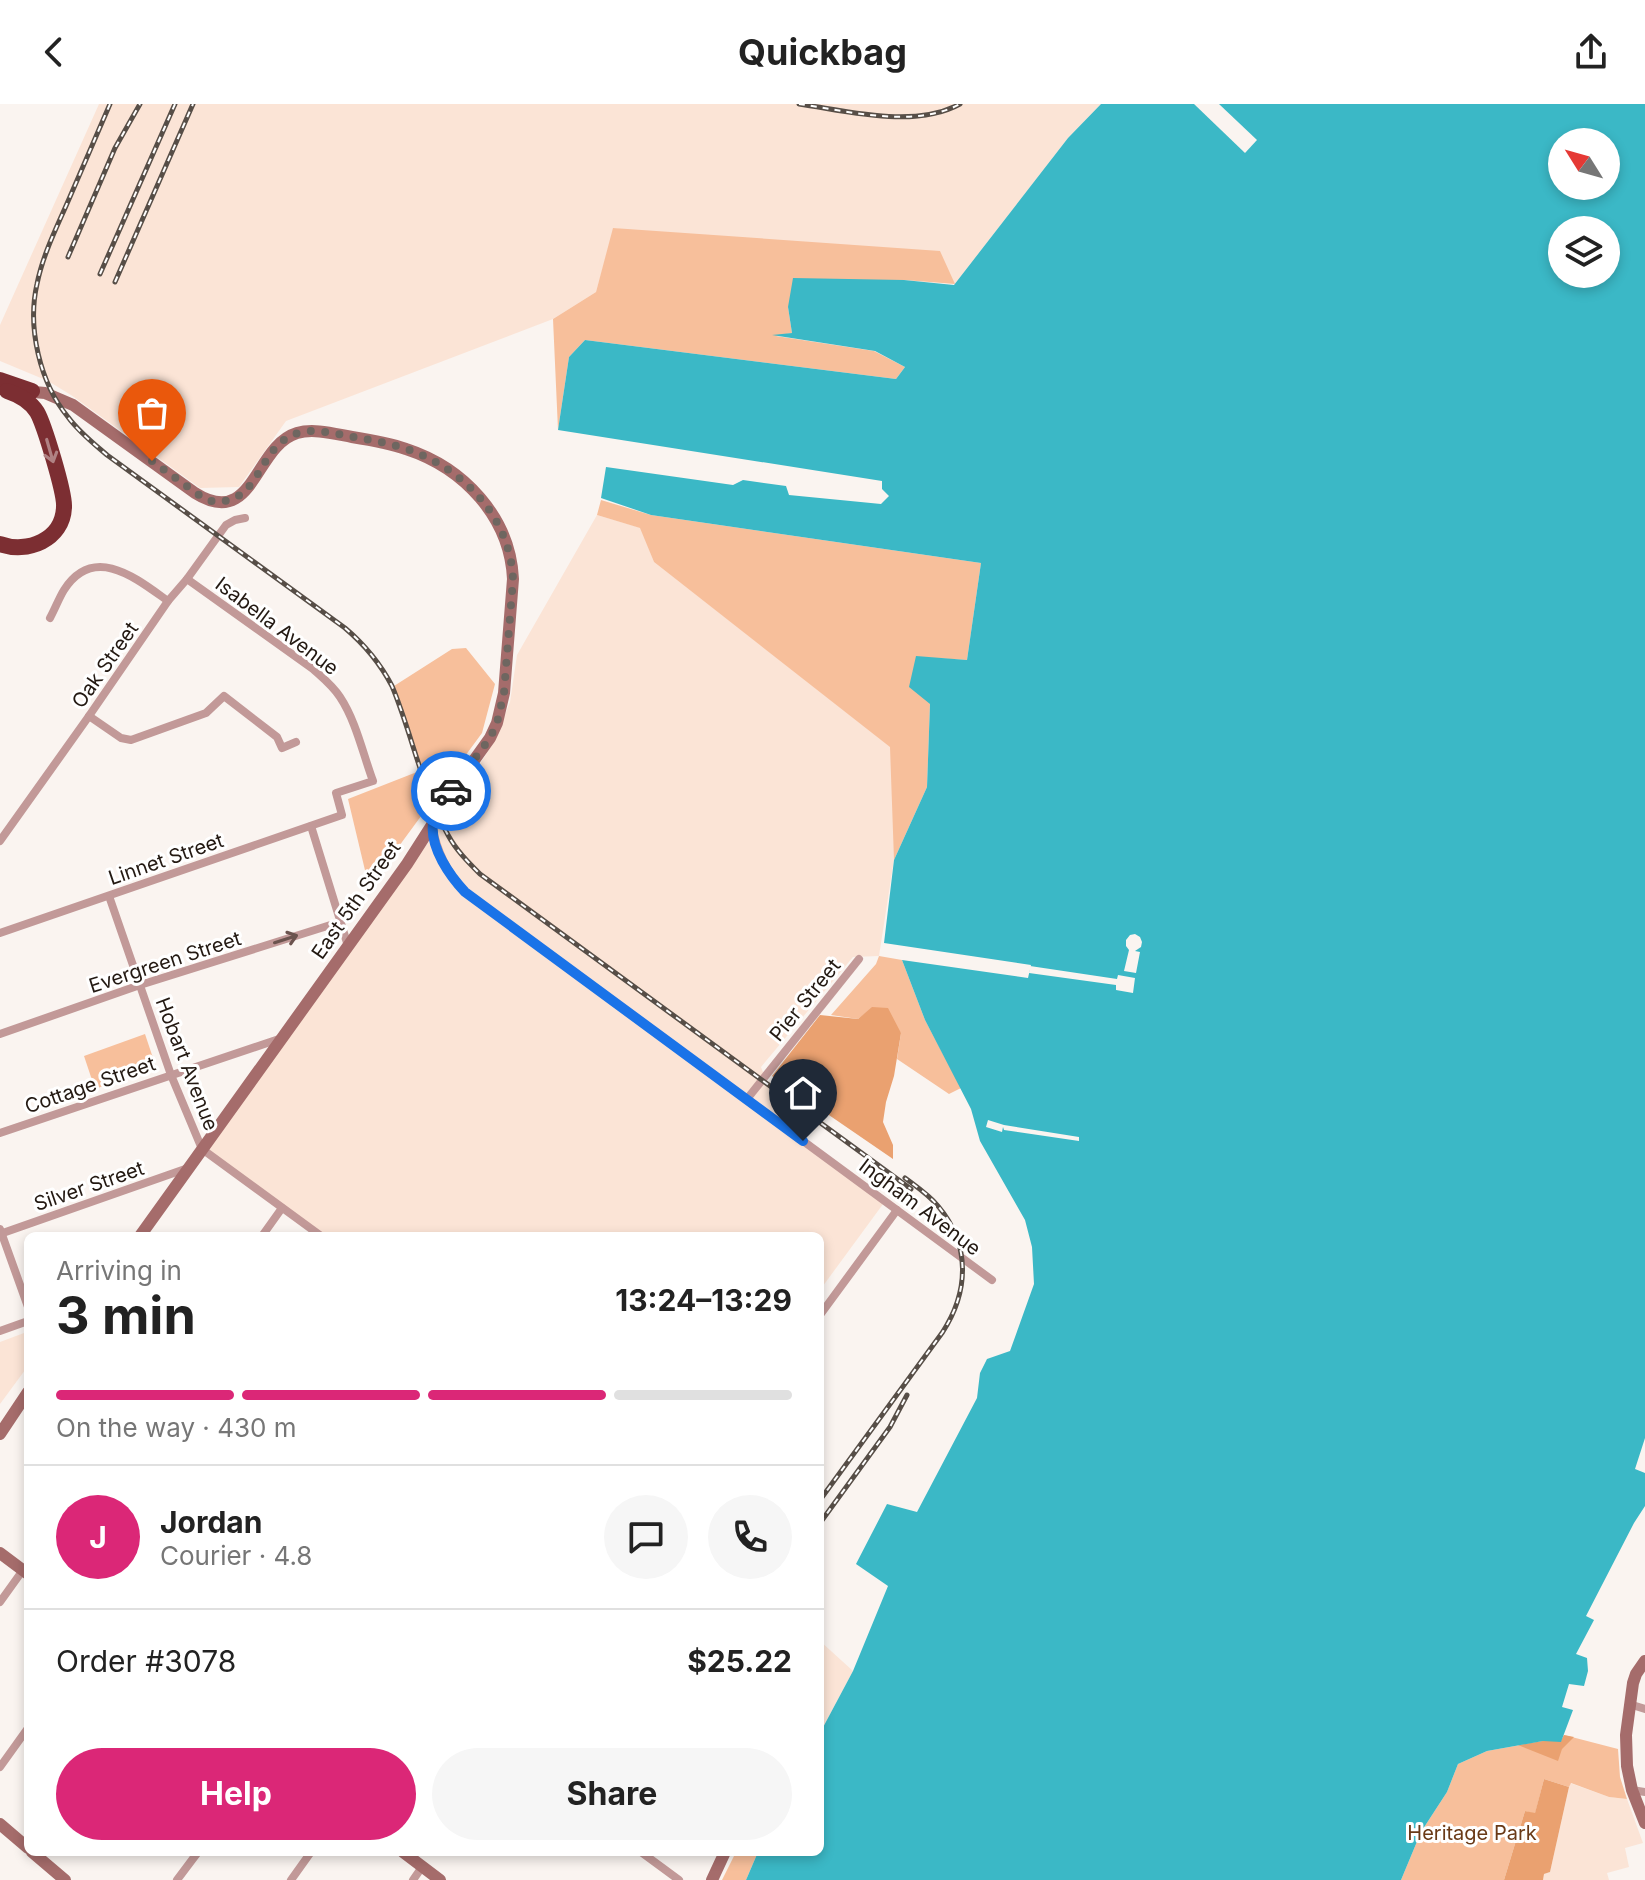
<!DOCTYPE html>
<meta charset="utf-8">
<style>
body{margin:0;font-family:Inter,sans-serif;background:#f6f6f6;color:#222;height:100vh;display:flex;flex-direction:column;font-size:30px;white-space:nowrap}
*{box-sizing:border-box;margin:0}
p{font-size:26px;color:#767676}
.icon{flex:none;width:44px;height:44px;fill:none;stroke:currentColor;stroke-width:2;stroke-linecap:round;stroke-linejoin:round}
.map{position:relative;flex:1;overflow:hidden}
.side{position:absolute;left:24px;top:1128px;width:800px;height:624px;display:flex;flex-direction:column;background:#fff;border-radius:12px;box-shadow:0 4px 12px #0003}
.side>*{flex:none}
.needle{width:52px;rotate:307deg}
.buttons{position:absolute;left:1548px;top:24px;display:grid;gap:16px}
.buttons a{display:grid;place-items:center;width:72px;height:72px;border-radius:50%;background:#fff;box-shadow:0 4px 12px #0003;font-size:40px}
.pin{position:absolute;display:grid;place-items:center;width:68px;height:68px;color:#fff;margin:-82px -34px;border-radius:50% 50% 50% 0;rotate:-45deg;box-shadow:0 0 8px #0007}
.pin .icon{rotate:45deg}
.courier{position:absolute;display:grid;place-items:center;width:80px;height:80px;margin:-40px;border:6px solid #1a73e8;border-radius:50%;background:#fff;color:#222;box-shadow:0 2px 10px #0007}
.summary em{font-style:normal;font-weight:700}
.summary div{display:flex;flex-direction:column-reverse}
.summary{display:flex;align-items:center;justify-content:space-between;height:136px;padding:0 32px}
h1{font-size:52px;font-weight:700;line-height:60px}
.bar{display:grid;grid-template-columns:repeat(4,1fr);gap:12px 8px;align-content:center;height:96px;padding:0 32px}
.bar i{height:10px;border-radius:6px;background:#e0e0e0}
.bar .on{background:#db2777}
.bar p{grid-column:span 4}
.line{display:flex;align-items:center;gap:20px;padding:0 32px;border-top:2px solid #e0e0e0}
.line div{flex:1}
.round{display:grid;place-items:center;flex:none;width:84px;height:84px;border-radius:42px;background:#f6f6f6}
.primary-button{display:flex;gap:16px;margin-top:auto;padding:16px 32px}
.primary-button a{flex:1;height:92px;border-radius:48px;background:#db2777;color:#fff;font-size:32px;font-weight:700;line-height:92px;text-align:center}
.primary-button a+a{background:#f6f6f6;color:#222}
header{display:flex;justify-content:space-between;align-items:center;height:104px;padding:0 32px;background:#fff;font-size:36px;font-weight:700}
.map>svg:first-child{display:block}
.built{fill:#fbe4d6}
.green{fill:#f7bf9b}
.forest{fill:#eaa170}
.water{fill:#3bb8c6;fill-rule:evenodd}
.pier{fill:#faf4f0}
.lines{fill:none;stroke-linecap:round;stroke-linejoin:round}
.street{stroke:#c29998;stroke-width:8}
.secondary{stroke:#a56c6b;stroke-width:12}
.highway{stroke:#7c2e32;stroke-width:16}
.rail-casing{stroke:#574e47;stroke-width:5}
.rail{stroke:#fff;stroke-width:2;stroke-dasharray:6;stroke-linecap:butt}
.oneway{stroke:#b08284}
.oneway2{stroke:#6b534e}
.done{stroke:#6e6660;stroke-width:8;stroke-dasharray:0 14.4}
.route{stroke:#1a73e8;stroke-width:10}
.labels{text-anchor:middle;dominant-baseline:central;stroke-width:6;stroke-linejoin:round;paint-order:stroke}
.street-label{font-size:20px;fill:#231912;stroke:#fff}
.park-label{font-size:20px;fill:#6a3a17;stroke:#fff}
</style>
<header><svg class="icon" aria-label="back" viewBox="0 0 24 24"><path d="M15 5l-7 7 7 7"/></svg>Quickbag<svg class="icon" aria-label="share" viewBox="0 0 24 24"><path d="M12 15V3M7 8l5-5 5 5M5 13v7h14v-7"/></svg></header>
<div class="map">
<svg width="1645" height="1776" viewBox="0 0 1645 1776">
<rect width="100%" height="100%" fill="#faf4f0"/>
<g class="built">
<polygon points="99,0 1101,0 1068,34 954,181 955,180 614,124 596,188 553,215 286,317 239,383 200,384 71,291 48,277 0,257 0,221"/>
<polygon points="597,411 641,424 654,458 891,643 895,749 879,852 853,853 761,963 782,1017 886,1096 820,1186 820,1132 324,1132 203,1043 363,830 440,722 494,638 510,598 517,551"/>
<polygon points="24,1229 28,1240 28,1262 0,1300 0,1238"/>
<polygon points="820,1537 853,1567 820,1629"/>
<polygon points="1570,1679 1609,1693 1627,1695 1643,1739 1625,1744 1629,1763 1607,1769 1609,1776 1543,1776 1544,1770 1550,1768"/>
</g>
<g class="green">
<polygon points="613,124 940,147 955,180 904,176 788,203 792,229 776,232 874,247 905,263 896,275 585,236 569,253 558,326 553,215 596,188"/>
<polygon points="601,396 651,411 981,459 967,556 916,553 930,600 927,683 894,756 890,643 654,458 640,424 597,411"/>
<polygon points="466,544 495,580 482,629 369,783 348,695 422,666 394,582 452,545"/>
<polygon points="879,852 902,856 925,916 961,984 949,990 897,955 901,929 872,904 858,915 831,911 876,860"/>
<polygon points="145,930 156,963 95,985 84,952"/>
<polygon points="1564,1631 1618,1645 1620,1673 1627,1695 1609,1693 1571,1679 1569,1683 1544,1675 1535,1710 1525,1707 1504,1776 1401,1776 1421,1728 1447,1688 1458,1660 1487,1647 1543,1637 1561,1637"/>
<polygon points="736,1748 758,1748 746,1776 722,1776"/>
</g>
<g class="forest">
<polygon points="872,903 888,904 901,929 894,972 886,998 883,1018 893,1041 893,1055 772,972 820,911 858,915"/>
<polygon points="1564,1631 1574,1633 1562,1645 1558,1657 1518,1641 1543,1637 1561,1637"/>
<polygon points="1544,1675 1569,1683 1550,1768 1544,1770 1543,1776 1504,1776 1525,1707 1535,1709"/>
</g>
<path class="water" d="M1101,0H1645V1334L1635,1365L1645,1369V1402L1634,1419L1586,1512L1594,1516L1576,1550L1587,1554L1588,1567L1584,1582L1569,1580L1562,1603L1573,1606L1561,1638L1543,1637L1487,1647L1458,1660L1447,1688L1421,1728L1401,1776H746L758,1748H820V1629L853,1567L888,1482L856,1460L887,1400L917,1408L977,1294L980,1269L987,1255L1010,1247L1034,1180L1032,1143L1025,1116L980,1037L971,1005L925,916L902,856L1028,874L1031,861L884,839L894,756L927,683L930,600L909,583L916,552L967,556L981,459L651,411L601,394L606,363L733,381L743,376L786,382L789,391L881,400L889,392L882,385V377L558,326L569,253L585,236L896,275L905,263L875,247L772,231L792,229L788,203L793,174L904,176L954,181L1068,34ZM1562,38H1606V82H1562ZM1562,126H1606V170H1562Z"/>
<g class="pier">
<polygon points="1194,0 1219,0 1257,36 1245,49"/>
<polygon points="1135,830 1140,833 1142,838 1141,843 1135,847 1140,848 1136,869 1124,867 1129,846 1126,842 1126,836 1130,831"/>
<polygon points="1030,862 1117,875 1118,871 1135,874 1133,889 1116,886 1116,881 1029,869"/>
<polygon points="988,1016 1004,1021 1079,1033 1079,1037 1004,1026 1003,1023 1002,1028 986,1023"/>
</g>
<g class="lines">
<g class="street">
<path d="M50,514C55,505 59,494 64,486C94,439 137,475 168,497"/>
<polyline points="89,612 121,634 131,636 206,609 224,592 277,633 282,644 296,638"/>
<path d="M432,721C437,748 447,768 465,788L992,1176"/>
<polyline points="311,722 348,842"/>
<polyline points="0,737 89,612 168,497 187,475 218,432 226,421 235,416 245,414"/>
<polyline points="109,792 171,971 202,1045 321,1132"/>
<path d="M0,829L342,711L336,689L373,677C363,650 356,617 340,593C333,582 323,574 313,565L187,475"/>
<polyline points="0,930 140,881 340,818"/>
<polyline points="747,995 859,855"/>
<polyline points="0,1029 282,934"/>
<polyline points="0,1125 28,1203"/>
<polyline points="0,1130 188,1064"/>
<polyline points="262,1132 282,1104"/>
<polyline points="820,1211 897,1106"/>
<polyline points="0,1227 28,1217"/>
<polyline points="0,1498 23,1466"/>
<polyline points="1629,1600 1645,1605"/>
<polyline points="0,1663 28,1624"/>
<polyline points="1632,1686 1645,1688"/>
<polyline points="641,1748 679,1776"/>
<polyline points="177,1776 198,1748"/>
<polyline points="291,1776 311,1748"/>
<polyline points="413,1776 422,1763"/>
</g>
<g class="secondary">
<path d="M23,287L45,289L73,301L195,389C254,426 254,342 297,329C314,324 335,330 352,333C371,336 389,339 406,345C464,364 510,413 513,475L504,589L497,619L490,634L437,708L432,721L407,760L140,1132"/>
<polyline points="0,1330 28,1288"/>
<polyline points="0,1449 28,1470"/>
<polyline points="1645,1557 1636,1570 1633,1579 1626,1631 1627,1662 1632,1686 1645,1719"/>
<polyline points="0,1720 28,1744"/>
<polyline points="32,1748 65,1776"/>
<polyline points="403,1748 440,1776"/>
<polyline points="712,1776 725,1748"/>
</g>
<g class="highway">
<polyline points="0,276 32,287"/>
<path d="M0,440C27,450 63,436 64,403C65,389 44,320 37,308C30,297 19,291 7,287"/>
</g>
<defs>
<g id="rail">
<path d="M110,0C96,32 83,63 69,95C57,123 43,150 37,180C27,224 40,279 68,313C79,328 93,339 107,351L345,524C365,541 380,559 392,582C412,630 422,685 448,731C456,746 468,758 480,770L911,1085"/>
<path d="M799,0C848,7 914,25 960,0"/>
<polyline points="68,153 115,44 140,0"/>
<polyline points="100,170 175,0"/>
<polyline points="115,178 193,0"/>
<path d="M820,1396L942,1229C969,1188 971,1141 938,1102C929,1091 917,1083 905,1074"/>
<polyline points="820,1419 890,1323 907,1291"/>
</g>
</defs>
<use href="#rail" class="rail-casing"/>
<use href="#rail" class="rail"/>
</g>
<defs><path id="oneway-shaft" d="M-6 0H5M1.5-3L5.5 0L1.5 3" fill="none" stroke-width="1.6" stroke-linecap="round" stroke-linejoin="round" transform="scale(2)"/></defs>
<use class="oneway" href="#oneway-shaft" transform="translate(50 347) rotate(74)"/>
<use class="oneway2" href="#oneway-shaft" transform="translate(286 835) rotate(-18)"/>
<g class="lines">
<path class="done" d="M152,357L206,396C262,408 255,341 298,329C315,324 336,330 353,333C371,336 389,339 407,345C464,365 510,413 513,475L504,589L497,619L490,634L451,687"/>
<path class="route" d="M451,687C444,697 434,708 433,720C430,744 450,772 465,788L803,1037"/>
</g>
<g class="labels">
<g class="street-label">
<text transform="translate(277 522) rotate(37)">Isabella Avenue</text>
<text transform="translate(105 561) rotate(-55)">Oak Street</text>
<text transform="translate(166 755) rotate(-19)">Linnet Street</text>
<text transform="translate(356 796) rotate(-55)">East 5th Street</text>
<text transform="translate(165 858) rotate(-18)">Evergreen Street</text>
<text transform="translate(805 896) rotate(-51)">Pier Street</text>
<text transform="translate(187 960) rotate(69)">Hobart Avenue</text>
<text transform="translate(90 981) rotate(-19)">Cottage Street</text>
<text transform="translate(89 1082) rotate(-19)">Silver Street</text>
<text transform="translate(920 1103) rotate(37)">Ingham Avenue</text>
</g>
<g class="park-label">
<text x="1472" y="1729">Heritage Park</text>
</g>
</g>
</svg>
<div class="buttons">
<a><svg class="needle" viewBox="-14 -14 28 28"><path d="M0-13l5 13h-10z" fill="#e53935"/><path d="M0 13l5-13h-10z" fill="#767676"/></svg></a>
<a><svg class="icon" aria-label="layers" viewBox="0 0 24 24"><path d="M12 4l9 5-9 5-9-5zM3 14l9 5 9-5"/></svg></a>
</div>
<div class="pin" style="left:152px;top:357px;background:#ea580c"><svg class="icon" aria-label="bag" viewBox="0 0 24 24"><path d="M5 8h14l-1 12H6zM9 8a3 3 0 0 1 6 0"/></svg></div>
<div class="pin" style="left:803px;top:1037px;background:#1f2937"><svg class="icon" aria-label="home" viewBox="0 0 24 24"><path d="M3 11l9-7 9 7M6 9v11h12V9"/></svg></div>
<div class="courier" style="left:451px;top:687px"><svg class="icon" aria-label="car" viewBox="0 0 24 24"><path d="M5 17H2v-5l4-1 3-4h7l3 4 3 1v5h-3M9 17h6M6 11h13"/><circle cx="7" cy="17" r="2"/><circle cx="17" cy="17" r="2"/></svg></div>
<section class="side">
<div class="summary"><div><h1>3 min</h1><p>Arriving in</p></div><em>13:24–13:29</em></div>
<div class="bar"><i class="on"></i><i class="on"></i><i class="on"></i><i></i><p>On the way · 430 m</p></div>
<div class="line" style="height:144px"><b class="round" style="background:#db2777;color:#fff">J</b><div><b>Jordan</b><p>Courier · 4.8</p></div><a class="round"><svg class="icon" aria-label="chat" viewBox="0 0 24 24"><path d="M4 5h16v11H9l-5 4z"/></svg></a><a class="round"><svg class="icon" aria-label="phone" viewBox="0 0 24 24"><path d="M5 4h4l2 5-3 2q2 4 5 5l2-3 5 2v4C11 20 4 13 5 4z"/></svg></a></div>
<div class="line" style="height:104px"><div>Order #3078</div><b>$25.22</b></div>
<div class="primary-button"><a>Help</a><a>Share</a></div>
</section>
</div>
